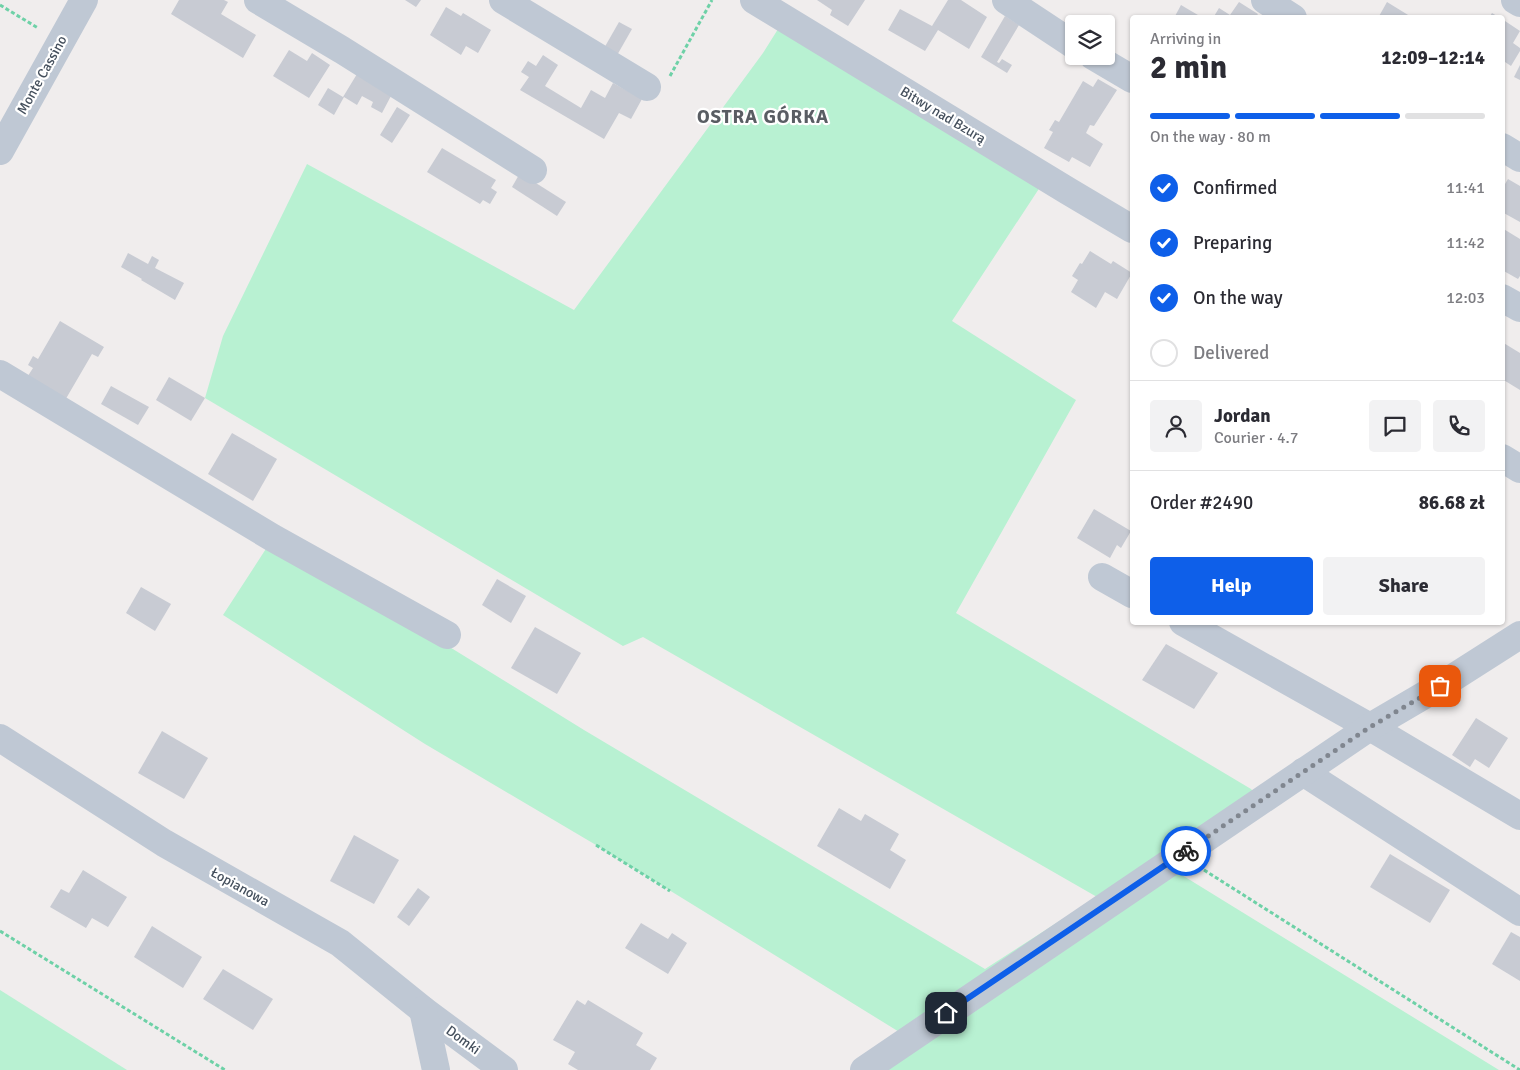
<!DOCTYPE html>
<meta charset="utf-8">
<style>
body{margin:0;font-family:Signika,sans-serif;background:#f2f2f3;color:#2b2b33;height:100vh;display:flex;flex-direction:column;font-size:19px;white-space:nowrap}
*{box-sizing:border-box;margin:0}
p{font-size:16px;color:#7c7c81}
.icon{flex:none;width:28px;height:28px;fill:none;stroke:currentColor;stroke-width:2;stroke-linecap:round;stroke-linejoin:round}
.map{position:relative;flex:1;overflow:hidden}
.sheet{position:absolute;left:1130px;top:15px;width:375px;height:610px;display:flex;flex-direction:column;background:#fff;border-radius:5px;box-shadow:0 1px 4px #0004}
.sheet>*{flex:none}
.controls{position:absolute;left:1065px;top:15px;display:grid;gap:10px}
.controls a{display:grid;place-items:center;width:50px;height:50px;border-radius:5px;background:#fff;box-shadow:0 1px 4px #0004;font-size:25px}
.pin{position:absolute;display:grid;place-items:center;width:42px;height:42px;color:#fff;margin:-21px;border-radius:10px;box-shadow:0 2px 8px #0006}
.courier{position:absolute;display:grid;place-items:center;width:50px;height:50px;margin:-25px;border:4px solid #0e5fe9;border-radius:50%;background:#fff;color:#222;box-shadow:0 1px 6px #0007}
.head em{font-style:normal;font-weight:800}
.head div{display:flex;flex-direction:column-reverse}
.head{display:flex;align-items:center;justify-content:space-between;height:85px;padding:0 20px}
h1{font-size:32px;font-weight:800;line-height:38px}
.bar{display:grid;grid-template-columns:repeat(4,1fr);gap:8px 5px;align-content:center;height:60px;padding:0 20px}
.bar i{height:6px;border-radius:4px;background:#e1e1e2}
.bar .current{background:#0e5fe9}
.bar p{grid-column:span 4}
.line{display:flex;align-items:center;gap:12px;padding:0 20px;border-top:1px solid #e1e1e2}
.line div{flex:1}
.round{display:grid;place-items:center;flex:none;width:52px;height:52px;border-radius:5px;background:#f2f2f3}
ol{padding:0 20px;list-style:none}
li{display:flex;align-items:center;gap:15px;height:55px}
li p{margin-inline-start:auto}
li .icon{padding:5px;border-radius:50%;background:#0e5fe9;color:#fff;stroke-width:4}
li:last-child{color:#7c7c81}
li i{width:28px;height:28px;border:2px solid #e1e1e2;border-radius:50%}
.primary-button{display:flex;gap:10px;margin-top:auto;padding:10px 20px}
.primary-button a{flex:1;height:58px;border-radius:5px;background:#0e5fe9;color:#fff;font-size:20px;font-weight:800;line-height:58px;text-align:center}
.primary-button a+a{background:#f2f2f3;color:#2b2b33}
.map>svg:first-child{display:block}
.green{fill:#b8f1d2}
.building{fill:#c8cbd3}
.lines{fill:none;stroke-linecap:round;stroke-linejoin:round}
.path{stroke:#6ed1a7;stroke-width:3;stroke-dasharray:4 2.5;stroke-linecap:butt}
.minor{stroke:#bfc8d4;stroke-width:28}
.done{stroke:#80868f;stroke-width:5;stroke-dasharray:0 9}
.route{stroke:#0e5fe9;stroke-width:6}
.labels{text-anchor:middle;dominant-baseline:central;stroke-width:4.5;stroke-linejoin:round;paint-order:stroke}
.street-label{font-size:14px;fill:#444f5c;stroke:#fff}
.district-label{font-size:19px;font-weight:bold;letter-spacing:1px;fill:#595d63;stroke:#fff}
</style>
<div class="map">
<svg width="1520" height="1070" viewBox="0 0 1520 1070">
<rect width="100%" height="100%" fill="#f0eded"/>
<g class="green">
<polygon points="785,18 1046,178 952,321 1076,400 956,613 1251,789 1261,800 1177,872 1499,1070 864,1070 909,1038 596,845 425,744 223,615 273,538 584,730 985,969 1097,897 643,637 623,646 205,398 223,336 307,164 574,310 763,53"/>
<polygon points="0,990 127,1070 0,1070"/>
</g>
<g class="building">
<polygon points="179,0 224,0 228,2 221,14 256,35 243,58 171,14"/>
<polygon points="405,0 421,0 416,7"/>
<polygon points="817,0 865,0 848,26 830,15 832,10"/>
<polygon points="948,0 961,0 987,17 969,49 938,30 925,51 888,30 900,9 932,26"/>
<polygon points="1239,2 1258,14 1255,18 1213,18 1219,8 1230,15"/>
<polygon points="1387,2 1413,18 1378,18"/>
<polygon points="1181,5 1203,18 1174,18"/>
<polygon points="446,7 461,16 463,13 491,30 478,53 466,46 461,55 430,35"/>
<polygon points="1492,13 1500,18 1489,18"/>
<polygon points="1005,16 1019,25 997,62 999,63 1002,59 1012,65 1007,73 981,57"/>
<polygon points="1502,19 1520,31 1513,43 1520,48 1520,51 1511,66 1502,60"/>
<polygon points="619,22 632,29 616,57 603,50"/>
<polygon points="289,50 307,61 312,53 330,65 309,98 273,76"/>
<polygon points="543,55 558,65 545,86 581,108 591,90 605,98 613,83 642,99 631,119 619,113 604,139 520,90 529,77 521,72 528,61 536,66"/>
<polygon points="1520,65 1520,80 1514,77"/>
<polygon points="357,74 392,94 382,113 371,107 373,102 362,96 357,105 344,97 334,115 318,105 328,88 343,97"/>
<polygon points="1098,79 1117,90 1094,126 1090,125 1086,133 1103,144 1090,167 1072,157 1069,162 1044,148 1053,132 1049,130 1055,120 1059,122 1083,81 1093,87"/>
<polygon points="397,107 410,115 392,143 380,135"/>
<polygon points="442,148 496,180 491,188 497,192 490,204 483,200 480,204 427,172"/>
<polygon points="520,173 566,202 557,216 512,187"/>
<polygon points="1508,179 1520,186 1520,222 1502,212 1502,189"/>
<polygon points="1502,228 1520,239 1520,276 1518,279 1502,270"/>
<polygon points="1090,251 1111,264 1113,261 1132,273 1117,299 1105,292 1096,308 1071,292 1078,280 1072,276 1080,263 1082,264"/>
<polygon points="128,253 148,264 152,256 159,260 155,268 184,283 175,300 141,280 142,279 121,267"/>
<polygon points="60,321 104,347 98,357 92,354 64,402 26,379 33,368 28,365 33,356 38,359"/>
<polygon points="1502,342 1520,353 1520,390 1502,379"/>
<polygon points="169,377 205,398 191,421 156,400"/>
<polygon points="111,386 149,407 138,425 101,404"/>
<polygon points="232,433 277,459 253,501 208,474"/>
<polygon points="1094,509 1131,531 1121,548 1117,545 1110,558 1077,538"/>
<polygon points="497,579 526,596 511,623 482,605"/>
<polygon points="141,587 171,604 155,631 126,613"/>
<polygon points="535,627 581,653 557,694 511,668"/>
<polygon points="1166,644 1218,673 1194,709 1142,680"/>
<polygon points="1476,718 1508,738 1489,768 1475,759 1470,767 1452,755"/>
<polygon points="162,731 208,758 184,799 138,773"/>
<polygon points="839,808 861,821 865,814 899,834 890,850 906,860 890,889 817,846"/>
<polygon points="354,835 399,860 374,904 330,881"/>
<polygon points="1390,854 1450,890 1430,923 1370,887"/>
<polygon points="83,870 127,897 108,927 92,918 86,928 50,907 61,889 69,893"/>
<polygon points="418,888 430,897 409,926 397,917"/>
<polygon points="641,923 668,939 672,933 687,943 668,974 625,948"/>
<polygon points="152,926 202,957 183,988 134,957"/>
<polygon points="1511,932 1520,937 1520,981 1492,964"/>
<polygon points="223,969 273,999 253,1030 203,999"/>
<polygon points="577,1000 585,1005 588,1000 643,1033 636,1045 657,1058 650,1070 578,1070 568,1064 575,1052 553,1040"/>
</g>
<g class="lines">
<g class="path">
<polyline points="0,5 38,28"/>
<polyline points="670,76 712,0"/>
<polyline points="596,845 670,891"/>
<polyline points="1204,870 1520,1070"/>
<polyline points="0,931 225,1070"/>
</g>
<g class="minor">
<polyline points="258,0 342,50 533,170"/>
<polyline points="503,0 647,87"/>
<polyline points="754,0 1068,191 1132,229"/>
<polyline points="1006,0 1074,45"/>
<polyline points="1265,0 1293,18"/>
<polyline points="1515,0 1520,3"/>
<polyline points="1093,56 1132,79"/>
<polyline points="1502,147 1520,158"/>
<polyline points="0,151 84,0"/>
<polyline points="1502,298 1520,308"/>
<polyline points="0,374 273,538 447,635"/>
<polyline points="1502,458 1520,469"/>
<polyline points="1102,577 1132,594"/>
<polyline points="1183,622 1370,727 1520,816"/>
<polyline points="0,738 164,843 340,943 423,1010 504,1070"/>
<polyline points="1303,772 1520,912"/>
<polyline points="423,1010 436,1070"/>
<polyline points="864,1070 1370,727 1440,686 1520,635"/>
</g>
</g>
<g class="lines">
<polyline class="done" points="1186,851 1370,727 1440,686"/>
<polyline class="route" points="946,1013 1186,851"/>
</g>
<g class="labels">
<g class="street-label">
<text transform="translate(42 75) rotate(-61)">Monte Cassino</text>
<text transform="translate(943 115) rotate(31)">Bitwy nad Bzurą</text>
<text transform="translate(240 887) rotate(29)">Łopianowa</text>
<text transform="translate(463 1040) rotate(36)">Domki</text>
</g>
<g class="district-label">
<text x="763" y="117">OSTRA GÓRKA</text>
</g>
</g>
</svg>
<div class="controls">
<a><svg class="icon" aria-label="layers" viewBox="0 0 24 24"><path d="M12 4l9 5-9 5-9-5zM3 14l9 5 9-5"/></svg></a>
</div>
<div class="pin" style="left:1440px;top:686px;background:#ea580c"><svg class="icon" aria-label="bag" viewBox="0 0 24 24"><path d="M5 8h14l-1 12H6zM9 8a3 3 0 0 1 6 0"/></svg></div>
<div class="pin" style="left:946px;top:1013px;background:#1f2937"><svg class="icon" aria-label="home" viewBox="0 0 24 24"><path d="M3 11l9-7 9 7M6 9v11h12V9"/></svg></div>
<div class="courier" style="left:1186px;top:851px"><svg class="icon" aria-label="bike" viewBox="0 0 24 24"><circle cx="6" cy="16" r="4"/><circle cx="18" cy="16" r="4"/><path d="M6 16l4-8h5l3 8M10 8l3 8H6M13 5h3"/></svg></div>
<section class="sheet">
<div class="head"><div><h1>2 min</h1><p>Arriving in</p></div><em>12:09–12:14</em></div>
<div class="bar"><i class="current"></i><i class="current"></i><i class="current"></i><i></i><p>On the way · 80 m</p></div>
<ol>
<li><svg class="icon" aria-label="check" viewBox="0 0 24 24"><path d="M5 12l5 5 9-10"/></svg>Confirmed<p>11:41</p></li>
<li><svg class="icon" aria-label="check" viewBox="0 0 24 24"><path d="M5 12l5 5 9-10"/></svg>Preparing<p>11:42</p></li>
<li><svg class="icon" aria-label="check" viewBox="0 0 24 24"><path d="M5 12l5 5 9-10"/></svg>On the way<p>12:03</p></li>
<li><i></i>Delivered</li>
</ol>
<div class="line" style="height:90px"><a class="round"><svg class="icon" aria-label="person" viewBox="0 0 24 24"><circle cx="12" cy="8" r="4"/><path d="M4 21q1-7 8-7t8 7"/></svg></a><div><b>Jordan</b><p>Courier · 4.7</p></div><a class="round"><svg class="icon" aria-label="chat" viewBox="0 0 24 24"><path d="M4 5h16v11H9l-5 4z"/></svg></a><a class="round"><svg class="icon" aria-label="phone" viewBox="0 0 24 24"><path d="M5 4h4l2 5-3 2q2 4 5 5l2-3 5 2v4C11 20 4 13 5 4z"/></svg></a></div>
<div class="line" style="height:65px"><div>Order #2490</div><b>86.68 zł</b></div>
<div class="primary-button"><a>Help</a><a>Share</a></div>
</section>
</div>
